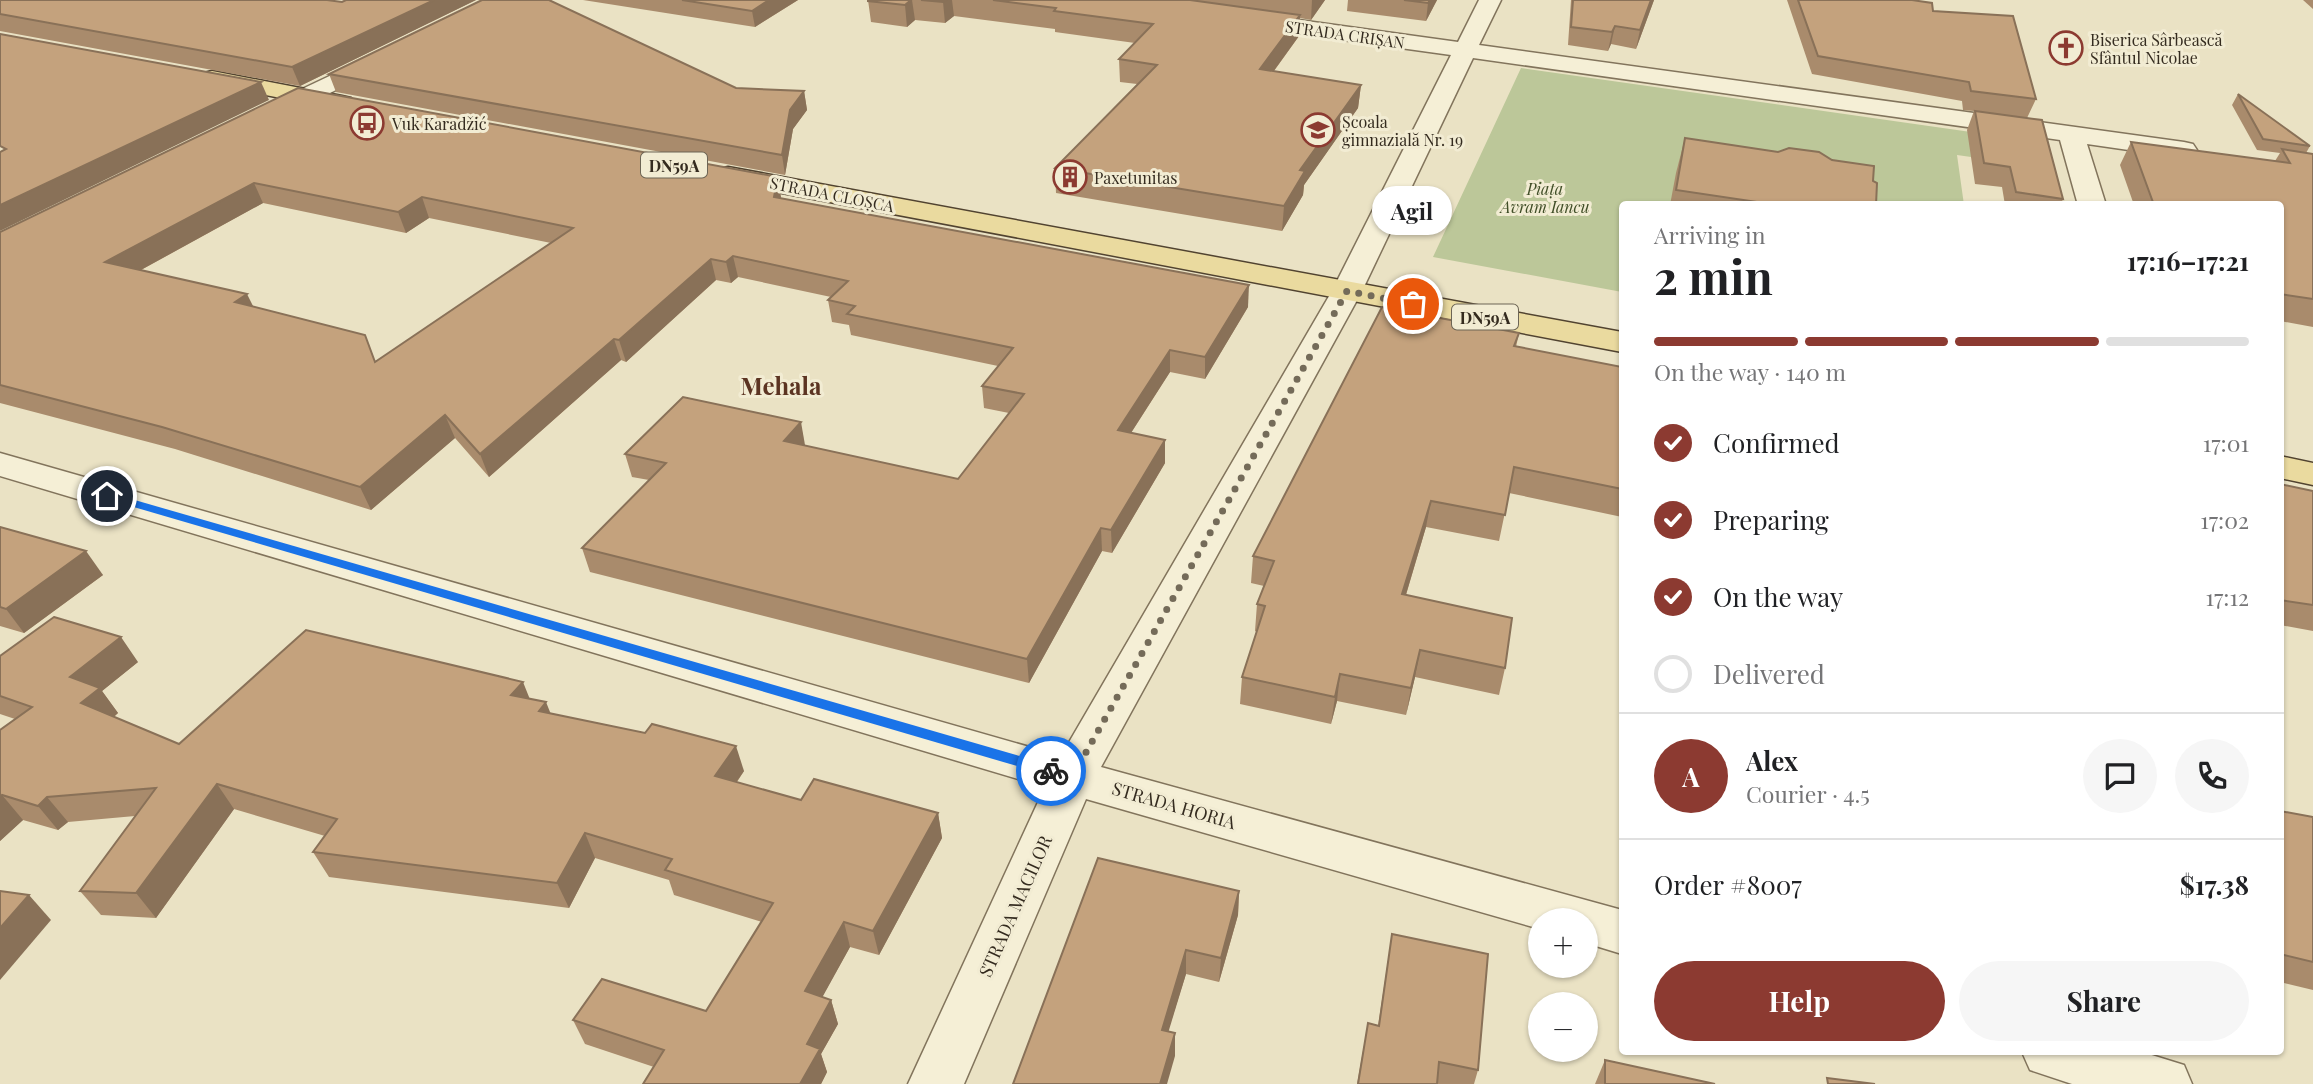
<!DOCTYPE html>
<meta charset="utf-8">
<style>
body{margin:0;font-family:"Playfair Display",serif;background:#f6f6f6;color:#202124;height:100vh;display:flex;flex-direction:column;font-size:26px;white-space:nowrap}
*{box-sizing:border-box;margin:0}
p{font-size:23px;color:#757577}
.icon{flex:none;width:38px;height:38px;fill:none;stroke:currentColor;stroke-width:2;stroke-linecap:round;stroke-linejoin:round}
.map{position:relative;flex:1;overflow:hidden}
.details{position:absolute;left:1619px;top:201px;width:665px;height:854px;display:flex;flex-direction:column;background:#fff;border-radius:7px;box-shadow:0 2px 5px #0004}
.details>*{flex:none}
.controls{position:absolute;left:1528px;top:908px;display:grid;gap:14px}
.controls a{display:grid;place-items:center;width:70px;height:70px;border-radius:50%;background:#fff;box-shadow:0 2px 5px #0004;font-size:35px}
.pin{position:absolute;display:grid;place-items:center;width:60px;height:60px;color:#fff;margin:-30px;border:4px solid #fff;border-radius:50%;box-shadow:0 2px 7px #0007}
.courier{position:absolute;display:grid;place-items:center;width:70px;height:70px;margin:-35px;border:5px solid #1a73e8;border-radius:50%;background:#fff;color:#222;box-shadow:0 2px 9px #0007}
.bubble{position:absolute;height:49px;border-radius:24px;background:#fff;box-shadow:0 2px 5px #0004;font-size:23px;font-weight:700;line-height:49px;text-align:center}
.head em{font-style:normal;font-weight:700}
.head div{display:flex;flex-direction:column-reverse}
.head{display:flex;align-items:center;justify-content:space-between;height:119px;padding:0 35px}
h1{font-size:46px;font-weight:700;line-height:52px}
.bar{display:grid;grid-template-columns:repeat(4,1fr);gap:10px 7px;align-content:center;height:84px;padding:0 35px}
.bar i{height:9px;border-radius:5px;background:#e0e0e0}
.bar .active{background:#8c3a31}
.bar p{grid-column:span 4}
.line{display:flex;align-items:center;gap:18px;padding:0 35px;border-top:2px solid #e0e0e0}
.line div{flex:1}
.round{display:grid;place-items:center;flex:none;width:74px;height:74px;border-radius:37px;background:#f6f6f6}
ol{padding:0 35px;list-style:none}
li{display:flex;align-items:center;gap:21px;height:77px}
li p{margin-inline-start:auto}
li .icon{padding:7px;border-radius:50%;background:#8c3a31;color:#fff;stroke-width:4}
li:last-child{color:#757577}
li i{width:38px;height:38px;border:4px solid #e0e0e0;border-radius:50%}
.cta{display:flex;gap:14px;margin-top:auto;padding:14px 35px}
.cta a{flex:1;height:80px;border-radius:42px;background:#8c3a31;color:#fff;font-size:28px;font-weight:700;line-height:80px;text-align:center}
.cta a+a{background:#f6f6f6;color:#202124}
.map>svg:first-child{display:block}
.green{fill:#bcc799}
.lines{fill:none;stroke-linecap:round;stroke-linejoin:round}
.street-casing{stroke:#82745c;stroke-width:3}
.primary-casing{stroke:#514330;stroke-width:3}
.street{fill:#f5efd6;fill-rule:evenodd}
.primary{fill:#eada9f;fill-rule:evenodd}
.wall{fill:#a98b6c;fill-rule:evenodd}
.shaded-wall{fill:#897158}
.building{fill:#c4a27d;stroke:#897158;stroke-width:2;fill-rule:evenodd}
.route{fill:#1a73e8}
.done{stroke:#746b59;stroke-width:7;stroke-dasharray:0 12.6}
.labels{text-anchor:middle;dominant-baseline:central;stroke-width:6;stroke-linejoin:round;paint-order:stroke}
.far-street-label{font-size:16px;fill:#342b1f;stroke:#f2ecd3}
.far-poi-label{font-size:16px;fill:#342b1f;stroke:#f2ecd3;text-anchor:start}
.shield{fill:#f2ecd3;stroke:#6d6555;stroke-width:2}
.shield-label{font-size:16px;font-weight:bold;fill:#342b1f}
.far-park-label{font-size:16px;font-style:italic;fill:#404e27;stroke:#f2ecd3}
.street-label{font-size:18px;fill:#342b1f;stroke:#f2ecd3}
.district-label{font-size:24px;font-weight:bold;fill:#5c3422;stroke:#f2ecd3}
</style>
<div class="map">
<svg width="2313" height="1084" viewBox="0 0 2313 1084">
<rect width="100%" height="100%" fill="#eae2c4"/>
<polygon class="green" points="1521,68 2041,142 2047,168 1957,155 1964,205 1622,205 1622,292 1433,257"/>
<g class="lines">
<defs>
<g id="street">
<polygon points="1479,0 1501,0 1479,45 2184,142 2193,144 2197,150 2193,156 2184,158 2087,144 2106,205 2078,205 2060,140 1473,58 1362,291 1101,767 1622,910 1622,954 1586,943 1586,920 1540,920 1540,929 1086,799 964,1084 908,1084 1045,787 0,476 0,453 1061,756 1332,291 1451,55 1248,27 1240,25 1237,20 1240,15 1248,13 1458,42"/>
<polygon points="378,53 386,55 390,60 386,65 278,119 269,121 260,119 257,114 260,109"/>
<polygon points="2022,1052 2142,1052 2184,1065 2192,1084 2072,1084 2030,1070"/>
</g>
<g id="primary">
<polygon points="212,71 342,96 351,98 354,103 351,108 342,110 204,83 200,78 204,73"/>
<polygon points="728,167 1622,332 1622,352 719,181 715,175 719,169"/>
<polygon points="2280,456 2313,463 2313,485 2280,478"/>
</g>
</defs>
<use href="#street" class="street-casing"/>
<use href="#primary" class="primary-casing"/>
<use href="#street" class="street"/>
<use href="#primary" class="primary"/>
</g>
<g class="wall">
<polygon points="0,0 342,2 346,0 476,0 300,86 0,31"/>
<polygon points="583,0 798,0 755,27"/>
<polygon points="868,0 1325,0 1311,20 1300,18 1299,36 1274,71 1361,85 1358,108 1304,185 1303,195 1282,231 1056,193 1055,168 1137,84 1120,82 1119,59 1135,43 1055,32 1055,29 954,16 945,23 915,20 907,27 871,22"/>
<polygon points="1348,0 1437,0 1426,21 1347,11"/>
<polygon points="1571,0 1654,0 1636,49 1611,44 1608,51 1568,45"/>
<polygon points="1787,0 1912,0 1933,11 2036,99 2027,118 2063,199 2061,205 2005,205 2002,187 1975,184 1967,130 1974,111 1963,110 1962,101 1812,74"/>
<polygon points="2303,0 2313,0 2313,9"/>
<polygon points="329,74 804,91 807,110 793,129 785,175 336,92"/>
<path d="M298,88L781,197V199L1248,307L1205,379L1170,372L1131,433L1165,440V463L1112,553L1102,551L1029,683L590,572L582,548L649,480L632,477L625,454L805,445V446L958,479L1009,413L984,408L982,386L998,366L851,335L849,325L832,322L828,300L831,297L738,277L731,283L716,280L626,362L621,360L489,477L455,438L371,510L175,449L0,403V232ZM263,203L406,233L429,218L551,243L376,362L253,306L141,270Z"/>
<polygon points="2238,94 2310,146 2306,153 2313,154 2313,327 2280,321 2280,205 2134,205 2120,165 2131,142 2275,161 2280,153 2257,150 2232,105"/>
<polygon points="1685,138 1832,160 1873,181 1876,205 1670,205 1676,173"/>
<polygon points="1519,333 1516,347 1622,367 1622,517 1509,493 1499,541 1426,527 1406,595 1505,668 1499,695 1415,677 1406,715 1337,701 1331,724 1240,704 1242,677 1257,632 1255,631 1257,604 1264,586 1251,583 1253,556"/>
<polygon points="2280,484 2313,491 2313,631 2280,625"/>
<polygon points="0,527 103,575 24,633 0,626"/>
<polygon points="0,656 138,662 102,691 118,713 114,717 179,744 530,699 550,713 744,771 737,782 801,800 938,813 942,838 879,955 850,947 822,997 831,1000 838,1024 821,1054 827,1072 821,1084 643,1084 654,1067 585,1044 573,1020 706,1011 762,922 674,895 669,880 595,858 569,908 329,877 313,852 325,836 234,809 156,918 101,915 80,891 135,816 68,822 58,830 23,820 0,841 0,730 15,719 0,714"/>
<polygon points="2280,811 2313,817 2313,990 2280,982"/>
<polygon points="1239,891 1238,915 1219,982 1186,974 1168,1031 1175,1033 1175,1056 1013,1084"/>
<polygon points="1392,934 1478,1070 1474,1084 1357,1084 1368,1023 1378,1026"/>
<polygon points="1605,1060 1715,1084 1595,1084"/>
</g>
<g class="shaded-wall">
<polygon points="434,0 476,0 300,86 292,67"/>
<polygon points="769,0 798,0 755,27 752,11"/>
<polygon points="911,0 912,0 915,20 907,27 905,5"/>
<polygon points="946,0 952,0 954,16 945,23 943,2"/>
<polygon points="1312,0 1325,0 1311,20"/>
<polygon points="1430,0 1437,0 1426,21 1428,3"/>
<polygon points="1651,0 1654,0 1636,49 1640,30"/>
<polygon points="1300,15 1299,36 1259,91 1260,69"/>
<polygon points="1615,26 1611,44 1608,51 1612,32"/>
<polygon points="261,82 269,100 0,231 0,205"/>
<polygon points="1361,85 1358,108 1304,185 1303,195 1282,231 1284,206 1300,170"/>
<polygon points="804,91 807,110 793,129 785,175 782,155 790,110"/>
<polygon points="778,177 781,197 778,218 774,197"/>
<polygon points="254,183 263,203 117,283 105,262"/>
<polygon points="422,197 429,218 406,233 398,212"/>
<polygon points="733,256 738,277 731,283 726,262"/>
<polygon points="711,259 716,280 626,362 619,340"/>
<polygon points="1249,285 1248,307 1205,379 1205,357"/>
<polygon points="247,294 258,316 235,302"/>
<polygon points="614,339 621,360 489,477 480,454"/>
<polygon points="1170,350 1170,372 1118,453 1118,430"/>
<polygon points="445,415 455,438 371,510 360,487"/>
<polygon points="801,422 805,445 789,464 784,441"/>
<polygon points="1165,440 1165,463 1112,553 1111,530"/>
<polygon points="1431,501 1426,527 1398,621 1402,594"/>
<polygon points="1101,528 1102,551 1029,683 1027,659"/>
<polygon points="86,551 103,575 24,633 6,609"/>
<polygon points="121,637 138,662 102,691 118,713 100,728 81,703 70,677"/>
<polygon points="1420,650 1415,677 1406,715 1411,688"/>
<polygon points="1340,674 1337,701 1331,724 1335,697"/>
<polygon points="523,682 533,707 511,695"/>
<polygon points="546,702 556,727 539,711"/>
<polygon points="736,746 744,771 723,801 715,776"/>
<polygon points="217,784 234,809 156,918 136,893"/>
<polygon points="2,795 23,820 0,841 0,797"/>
<polygon points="47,797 68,822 58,830 38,806"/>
<polygon points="938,813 942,838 879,955 873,931"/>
<polygon points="585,833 595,858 569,908 557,883"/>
<polygon points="1239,891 1238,915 1219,982 1221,958"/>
<polygon points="29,895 51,920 0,980 0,928"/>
<polygon points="844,922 850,947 812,1016 805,991"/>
<polygon points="1186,950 1186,974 1162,1053 1162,1030"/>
<polygon points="831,1000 838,1024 821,1054 827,1072 821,1084 800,1084 807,1044"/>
<polygon points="1175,1033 1175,1056 1167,1084 1160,1084"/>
</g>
<g class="building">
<polygon points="0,0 327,0 342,2 346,0 434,0 292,67 0,14"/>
<polygon points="482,0 549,0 736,88 804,91 790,110 782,155 329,74"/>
<polygon points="682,0 769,0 752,11"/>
<polygon points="868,0 911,0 905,5 868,1"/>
<polygon points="921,0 946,0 943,2"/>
<polygon points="993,0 1190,0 1300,15 1260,69 1361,85 1300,170 1305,171 1284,206 1055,168 1157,65 1119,59 1153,24 1054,11 1056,8"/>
<polygon points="1404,0 1430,0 1428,3"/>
<polygon points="1573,0 1651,0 1640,30 1615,26 1612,32 1571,27"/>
<polygon points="1798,0 1912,0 1932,3 1933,11 2013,16 2036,99 1971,91 1969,82 1818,56"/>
<polygon points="0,34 261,82 0,205 0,152 6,149 0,146"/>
<path d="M298,88L778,177L774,197L1249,285L1205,357L1170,350L1118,430L1165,440L1111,530L1101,528L1027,659L582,548L666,463L625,454L683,397L801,422L784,441L958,479L1024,394L982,386L1013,348L847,314L855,306L828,300L848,281L733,256L726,262L711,259L619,340L614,339L480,454L445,415L360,487L162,427L0,385V232ZM254,183L398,212L422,197L573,228L375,362L365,335L235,302L247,294L105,262Z"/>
<polygon points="2238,94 2310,146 2263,139"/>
<polygon points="1975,111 2042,120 2063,199 2016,192 2010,167 1984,163"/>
<polygon points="1685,138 1778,152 1789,148 1819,152 1832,160 1874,166 1873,181 1877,183 1876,205 1777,205 1676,190"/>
<polygon points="2131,142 2290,163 2282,149 2313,154 2313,299 2280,294 2280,205 2154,205"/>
<polygon points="1382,307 1519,333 1514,346 1622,367 1622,489 1514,467 1505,515 1431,501 1402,594 1512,618 1505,668 1420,650 1411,688 1340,674 1335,697 1242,677 1265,606 1257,604 1274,561 1253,556"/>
<polygon points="2280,484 2313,491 2313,605 2280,600"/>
<polygon points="0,527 86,551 6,609 0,607"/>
<polygon points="54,617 121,637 70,677 100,688 81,703 179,744 306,630 523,682 511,695 546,702 539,711 645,733 652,724 736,746 715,776 801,800 814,779 938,813 873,931 844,922 805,991 831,1000 807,1044 820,1049 800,1084 643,1084 664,1050 573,1020 602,979 706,1011 773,903 665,870 672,859 585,833 557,883 313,852 337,819 217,784 136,893 80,891 156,788 47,797 38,806 2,795 0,797 0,730 32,707 0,696 0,656"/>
<polygon points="2280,811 2313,817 2313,962 2280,954"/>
<polygon points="1098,858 1239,891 1221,958 1186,950 1162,1030 1175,1033 1160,1084 1013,1084"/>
<polygon points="0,891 29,895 0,928"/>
<polygon points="1392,934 1488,954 1478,1070 1439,1062 1437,1084 1358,1084 1368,1023 1379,1026"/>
<polygon points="1605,1060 1715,1084 1605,1084"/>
<polygon points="1827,1078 1875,1084 1828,1084"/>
</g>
<polygon class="route" points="107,492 1051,765 1058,771 1051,776 103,498 103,493"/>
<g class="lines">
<polyline class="done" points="1051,771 1072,777 1347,291 1413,304"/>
</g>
<defs>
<symbol id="church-ring" viewBox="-11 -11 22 22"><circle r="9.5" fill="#f2ecd3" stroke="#8c3a31" stroke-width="1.5"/><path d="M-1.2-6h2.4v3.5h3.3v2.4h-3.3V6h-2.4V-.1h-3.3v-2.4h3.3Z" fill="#8c3a31"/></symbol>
<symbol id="bus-ring" viewBox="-11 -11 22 22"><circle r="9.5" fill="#f2ecd3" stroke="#8c3a31" stroke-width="1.5"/><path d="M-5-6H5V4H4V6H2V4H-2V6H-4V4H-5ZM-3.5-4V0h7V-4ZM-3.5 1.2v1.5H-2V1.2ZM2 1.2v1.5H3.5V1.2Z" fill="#8c3a31"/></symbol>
<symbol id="school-ring" viewBox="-11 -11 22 22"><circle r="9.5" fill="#f2ecd3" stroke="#8c3a31" stroke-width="1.5"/><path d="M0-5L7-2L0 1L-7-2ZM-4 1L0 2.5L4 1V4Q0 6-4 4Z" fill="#8c3a31"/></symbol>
<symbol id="building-ring" viewBox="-11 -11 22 22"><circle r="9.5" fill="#f2ecd3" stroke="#8c3a31" stroke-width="1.5"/><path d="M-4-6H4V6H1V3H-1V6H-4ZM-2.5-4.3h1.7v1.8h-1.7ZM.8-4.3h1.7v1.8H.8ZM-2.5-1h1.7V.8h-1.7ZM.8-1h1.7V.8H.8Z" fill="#8c3a31"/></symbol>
</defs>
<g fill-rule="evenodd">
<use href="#church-ring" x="2047" y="29" width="38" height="38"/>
<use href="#bus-ring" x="348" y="104" width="38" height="38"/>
<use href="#school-ring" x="1299" y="111" width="38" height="38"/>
<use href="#building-ring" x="1051" y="158" width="38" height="38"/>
</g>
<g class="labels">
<g class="far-street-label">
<text transform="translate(1345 34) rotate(8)">STRADA CRIȘAN</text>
<text transform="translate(832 194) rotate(11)">STRADA CLOȘCA</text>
</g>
<g class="far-poi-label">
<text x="2090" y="39">Biserica Sârbească<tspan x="2090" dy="18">Sfântul Nicolae</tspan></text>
<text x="1342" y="121">Școala<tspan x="1342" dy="18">gimnazială Nr. 19</tspan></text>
<text x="392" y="123">Vuk Karadžić</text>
<text x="1094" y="177">Paxetunitas</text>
</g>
<g class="shield">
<rect x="641" y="152.5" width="66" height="25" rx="5"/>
<rect x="1452" y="304.5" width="66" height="25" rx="5"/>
</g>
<g class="shield-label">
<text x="674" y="165">DN59A</text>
<text x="1485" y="317">DN59A</text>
</g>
<g class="far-park-label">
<text x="1545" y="188">Piața<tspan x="1545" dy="18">Avram Iancu</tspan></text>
</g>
<g class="street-label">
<text transform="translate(1174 805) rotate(16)">STRADA HORIA</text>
<text transform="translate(1015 906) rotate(-66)">STRADA MACILOR</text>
</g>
<g class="district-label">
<text x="781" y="385">Mehala</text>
</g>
</g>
</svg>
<div class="controls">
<a>+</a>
<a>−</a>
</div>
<div class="pin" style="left:1413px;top:304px;background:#ea580c"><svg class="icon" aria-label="bag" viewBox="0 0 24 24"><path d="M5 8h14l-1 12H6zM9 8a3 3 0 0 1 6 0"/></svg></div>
<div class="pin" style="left:107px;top:496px;background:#1f2937"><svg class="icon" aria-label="home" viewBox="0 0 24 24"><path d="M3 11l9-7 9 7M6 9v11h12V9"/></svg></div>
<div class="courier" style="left:1051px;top:771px"><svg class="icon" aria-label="bike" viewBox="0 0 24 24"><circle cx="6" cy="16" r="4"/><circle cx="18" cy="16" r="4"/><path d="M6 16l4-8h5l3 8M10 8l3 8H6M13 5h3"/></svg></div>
<div class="bubble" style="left:1372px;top:186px;width:80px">Agil</div>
<section class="details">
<div class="head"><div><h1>2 min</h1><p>Arriving in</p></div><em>17:16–17:21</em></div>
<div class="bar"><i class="active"></i><i class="active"></i><i class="active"></i><i></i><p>On the way · 140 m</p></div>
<ol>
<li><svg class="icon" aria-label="check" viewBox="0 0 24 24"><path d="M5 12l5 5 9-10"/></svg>Confirmed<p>17:01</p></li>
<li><svg class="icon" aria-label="check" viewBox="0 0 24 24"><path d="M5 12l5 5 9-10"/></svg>Preparing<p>17:02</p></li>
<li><svg class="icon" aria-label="check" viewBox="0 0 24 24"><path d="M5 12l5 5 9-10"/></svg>On the way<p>17:12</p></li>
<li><i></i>Delivered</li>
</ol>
<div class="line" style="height:126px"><b class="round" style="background:#8c3a31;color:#fff">A</b><div><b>Alex</b><p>Courier · 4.5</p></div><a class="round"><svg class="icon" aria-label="chat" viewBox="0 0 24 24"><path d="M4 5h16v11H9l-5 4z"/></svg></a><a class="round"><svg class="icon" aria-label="phone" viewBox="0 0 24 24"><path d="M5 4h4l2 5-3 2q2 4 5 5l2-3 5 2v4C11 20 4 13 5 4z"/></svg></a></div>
<div class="line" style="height:91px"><div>Order #8007</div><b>$17.38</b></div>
<div class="cta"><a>Help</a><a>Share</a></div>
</section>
</div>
